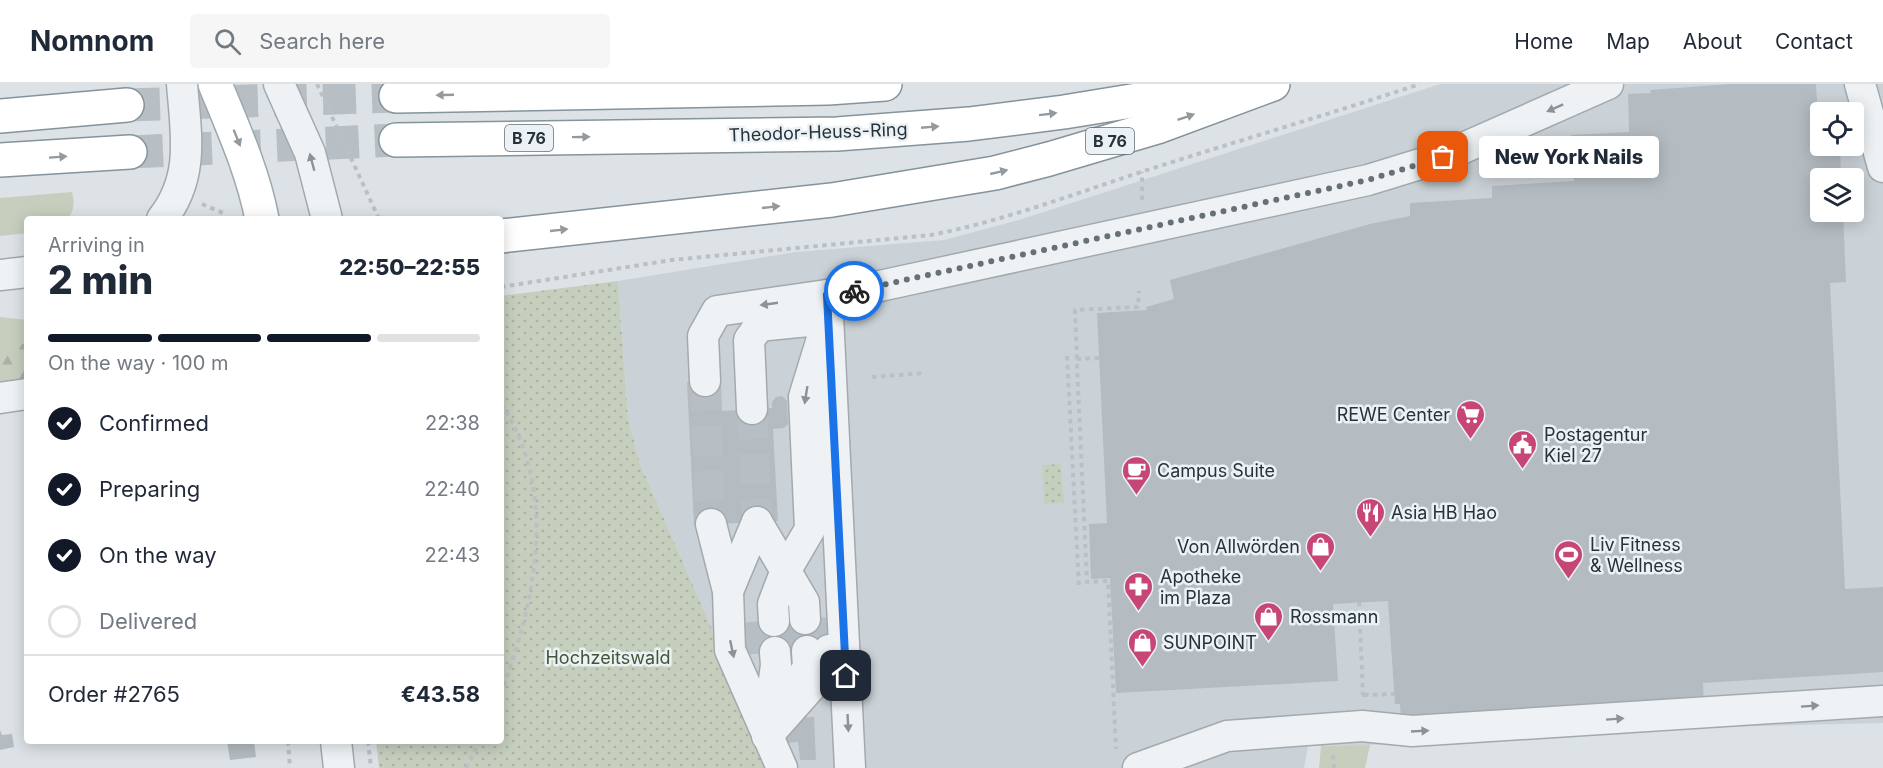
<!DOCTYPE html>
<meta charset="utf-8">
<style>
body{margin:0;font-family:Inter,sans-serif;background:#f6f6f7;color:#1f2937;height:100vh;display:flex;flex-direction:column;font-size:22px;white-space:nowrap}
*{box-sizing:border-box;margin:0}
p{font-size:20px;color:#747a83}
.icon{flex:none;width:33px;height:33px;fill:none;stroke:currentColor;stroke-width:2;stroke-linecap:round;stroke-linejoin:round}
.map{position:relative;flex:1;overflow:hidden}
.details{position:absolute;left:24px;top:132px;width:480px;height:528px;display:flex;flex-direction:column;background:#fff;border-radius:6px;box-shadow:0 3px 15px #0003}
.details>*{flex:none}
.fabs{position:absolute;left:1810px;top:18px;display:grid;gap:12px}
.fabs a{display:grid;place-items:center;width:54px;height:54px;border-radius:6px;background:#fff;box-shadow:0 3px 15px #0003;font-size:30px}
.pin{position:absolute;display:grid;place-items:center;width:51px;height:51px;color:#fff;margin:-26px;border-radius:12px;box-shadow:0 3px 9px #0006}
.courier{position:absolute;display:grid;place-items:center;width:60px;height:60px;margin:-30px;border:4px solid #1a73e8;border-radius:50%;background:#fff;color:#222;box-shadow:0 2px 8px #0007}
.bubble{position:absolute;height:42px;border-radius:6px;background:#fff;box-shadow:0 3px 15px #0003;font-size:20px;font-weight:800;line-height:42px;text-align:center}
.summary em{font-style:normal;font-weight:800}
.summary div{display:flex;flex-direction:column-reverse}
.summary{display:flex;align-items:center;justify-content:space-between;height:102px;padding:0 24px}
h1{font-size:39px;font-weight:800;line-height:45px}
.bar{display:grid;grid-template-columns:repeat(4,1fr);gap:9px 6px;align-content:center;height:72px;padding:0 24px}
.bar i{height:8px;border-radius:4px;background:#e0e1e3}
.bar .selected{background:#111827}
.bar p{grid-column:span 4}
.line{display:flex;align-items:center;gap:15px;padding:0 24px;border-top:2px solid #e0e1e3}
.line div{flex:1}
ol{padding:0 24px;list-style:none}
li{display:flex;align-items:center;gap:18px;height:66px}
li p{margin-inline-start:auto}
li .icon{padding:6px;border-radius:50%;background:#111827;color:#fff;stroke-width:4}
li:last-child{color:#747a83}
li i{width:33px;height:33px;border:3px solid #e0e1e3;border-radius:50%}
header{display:flex;align-items:center;gap:36px;box-sizing:border-box;height:84px;padding:0 30px;background:#fff;border-bottom:2px solid #e0e1e3}
header strong{font-size:28px}
nav{display:flex;gap:33px;margin-inline-start:auto;font-size:21px}
.search{width:420px;height:54px;background:#f6f6f7;display:flex;align-items:center;gap:15px;box-sizing:border-box;padding:0 21px;border-radius:6px;color:#747a83;font-size:22px}
.map>svg:first-child{display:block}
.built{fill:#cbd2d7;fill-rule:evenodd}
.grass{fill:#c6cfbe}
.forest{fill:url(#forest-firs)}
.park{fill:url(#park-dots)}
.building{fill:#b4bcc2}
.lines{fill:none;stroke-linecap:round;stroke-linejoin:round}
.minor-tunnel{stroke:#b8bfc4;stroke-width:30;stroke-dasharray:30 15;stroke-linecap:butt}
.highway-tunnel{stroke:#b8bfc4;stroke-width:33;stroke-dasharray:33 16;stroke-linecap:butt}
.minor-casing{stroke:#a2aaaf;stroke-width:33}
.major-casing{stroke:#9ca9b1;stroke-width:36}
.highway-casing{stroke:#85939b;stroke-width:36}
.path{stroke:#bbc0c4;stroke-width:4;stroke-dasharray:4.5 4.5;stroke-linecap:butt}
.minor{stroke:#eff2f4;stroke-width:30}
.major{stroke:#fff;stroke-width:33}
.highway{stroke:#fff;stroke-width:33}
.oneway{fill:#93999d}
.oneway2{fill:#8b9298}
.done{stroke:#667077;stroke-width:6;stroke-dasharray:0 10.8}
.route{stroke:#1a73e8;stroke-width:8}
.labels{text-anchor:middle;dominant-baseline:central;stroke-width:5;stroke-linejoin:round;paint-order:stroke}
.shield{fill:#ebf1f4;stroke:#626c72;stroke-width:1.5}
.shield-label{font-size:16px;font-weight:bold;fill:#27333b}
.street-label{font-size:18px;fill:#27333b;stroke:#ebf1f4}
.poi-label{font-size:18px;fill:#27333b;stroke:#ebf1f4;text-anchor:start}
.park-label{font-size:18px;fill:#435635;stroke:#ebf1f4}
</style>
<header>
<strong>Nomnom</strong>
<div class="search"><svg class="icon" aria-label="search" viewBox="0 0 24 24"><circle cx="10" cy="10" r="6"/><path d="M15 15l6 6"/></svg>Search here</div>
<nav><a>Home</a><a>Map</a><a>About</a><a>Contact</a></nav>
</header>
<div class="map">
<svg width="1883" height="684" viewBox="0 0 1883 684">
<defs>
<pattern id="forest-firs" width="22" height="20" patternUnits="userSpaceOnUse" patternTransform="scale(1.5)"><rect width="22" height="20" fill="#c6cfbe"/><path d="M5 1l3.5 6h-7zM16 11l3.5 6h-7z" fill="#aab2a4"/></pattern>
<pattern id="park-dots" width="8" height="8" patternUnits="userSpaceOnUse" patternTransform="scale(1.5)"><rect width="8" height="8" fill="#c6cfbe"/><path d="M2 2h.1M6 6h.1" fill="none" stroke="#aab2a4" stroke-width="1.8" stroke-linecap="round"/></pattern>
</defs>
<rect width="100%" height="100%" fill="#dce2e6"/>
<path class="built" d="M1440,0H1883V639L1715,643L1370,661L1308,662L1304,684H773L640,380L628,334L618,197L796,168L944,156L1019,136ZM1821,28H1854V62H1821ZM1821,94H1854V128H1821Z"/>
<g class="grass">
<path d="M72,108C75,119 74,126 68,135H27V149L0,152V114Z"/>
<polygon points="0,233 27,236 27,260 0,260"/>
<polygon points="1370,661 1365,684 1319,684 1321,662"/>
</g>
<polygon class="forest" points="0,260 25,260 27,296 0,298"/>
<g class="park">
<polygon points="618,197 628,334 640,380 773,684 379,684 376,657 501,657 501,212"/>
<polygon points="1061,380 1064,419 1044,420 1042,381"/>
</g>
<g class="building">
<polygon points="1731,0 1816,0 1818,33 1821,33 1821,62 1840,62 1841,94 1821,94 1821,128 1843,128 1846,198 1830,199 1845,505 1883,503 1883,588 1703,599 1704,620 1401,636 1400,620 1395,620 1388,517 1333,520 1338,597 1116,609 1110,494 1091,495 1089,440 1107,439 1097,229 1147,226 1146,223 1174,215 1170,196 1370,140 1410,132 1410,119 1492,114 1492,102 1574,97 1571,51 1629,48 1628,10 1651,9 1650,6"/>
<polygon points="721,296 722,327 772,324 772,318 776,313 782,312 787,317 788,340 784,344 773,345 778,437 694,441 687,298"/>
<polygon points="833,533 835,565 750,570 748,538"/>
<polygon points="814,633 816,676 800,676 798,658 787,659 786,647 790,634"/>
<polygon points="0,646 2,651 12,650 14,663 0,666"/>
<polygon points="227,657 254,657 256,673 230,676"/>
</g>
<g class="lines">
<g class="minor-tunnel">
<polyline points="705,297 711,440"/>
<polyline points="752,325 757,438"/>
<polyline points="827,534 829,566"/>
<polyline points="754,538 756,570"/>
</g>
<g class="highway-tunnel">
<polyline points="127,21 396,12"/>
<polyline points="130,68 396,56"/>
</g>
<defs>
<g id="minor">
<polyline points="279,0 310,69 327,135"/>
<polyline points="1860,0 1883,83"/>
<path d="M162,135C195,93 186,50 182,0"/>
<polyline points="0,191 27,188"/>
<polyline points="705,297 703,252 717,227 827,211"/>
<polyline points="0,314 27,310"/>
<polyline points="752,325 749,256 759,242 828,235 804,313 810,445 786,486 773,520 774,537"/>
<polyline points="757,438 804,518 805,535"/>
<polyline points="711,440 728,507 730,566 782,684"/>
<polyline points="728,507 757,438"/>
<polyline points="791,611 808,583 807,567"/>
<polyline points="768,640 776,581 775,568"/>
<polyline points="767,652 830,581 829,566"/>
<polyline points="336,657 339,684"/>
<polyline points="850,684 827,211 866,205 1368,96 1443,73 1608,0"/>
<polyline points="1138,684 1227,652 1362,642 1412,647 1883,617"/>
</g>
<path id="major" d="M215,0C233,44 253,88 262,135"/>
<g id="highway">
<polyline points="396,12 828,4 885,0"/>
<polyline points="0,32 127,21"/>
<polyline points="396,56 837,50 969,40 1064,28 1236,0"/>
<polyline points="0,76 130,68"/>
<polyline points="501,152 832,116 995,89 1049,75 1157,43 1273,0"/>
</g>
</defs>
<use href="#minor" class="minor-casing"/>
<use href="#major" class="major-casing"/>
<use href="#highway" class="highway-casing"/>
<g class="path">
<polyline points="317,0 379,135"/>
<polyline points="1142,116 1142,88"/>
<polyline points="202,120 223,129 225,135"/>
<path d="M501,203L672,176L931,151C1003,137 1071,111 1141,88C1234,58 1327,31 1420,0"/>
<polyline points="1067,272 1079,503"/>
<polyline points="1099,274 1077,275 1077,281 1087,498 1108,497 1116,665"/>
<polyline points="1077,275 1075,226 1138,223 1139,207"/>
<polyline points="872,293 926,289"/>
<path d="M501,320C559,406 536,517 501,608"/>
<polyline points="1359,518 1363,611 1361,612"/>
<polyline points="1364,611 1394,610"/>
<polyline points="288,657 290,684"/>
<polyline points="368,657 371,684"/>
<polyline points="1333,671 1334,684"/>
<polyline points="466,684 480,657"/>
</g>
<use href="#minor" class="minor"/>
<use href="#major" class="major"/>
<use href="#highway" class="highway"/>
</g>
<defs><path id="oneway-solid" d="M-6-.8H1V-3.2L6.5 0L1 3.2V.8H-6Z" transform="scale(1.5)"/></defs>
<g class="oneway">
<use href="#oneway-solid" transform="translate(445 11) rotate(178)"/>
<use href="#oneway-solid" transform="translate(1048 30) rotate(-7)"/>
<use href="#oneway-solid" transform="translate(1186 33) rotate(-19)"/>
<use href="#oneway-solid" transform="translate(930 43) rotate(-5)"/>
<use href="#oneway-solid" transform="translate(581 53) rotate(-1)"/>
<use href="#oneway-solid" transform="translate(237 54) rotate(68)"/>
<use href="#oneway-solid" transform="translate(58 73) rotate(-4)"/>
<use href="#oneway-solid" transform="translate(999 88) rotate(-13)"/>
<use href="#oneway-solid" transform="translate(771 123) rotate(-6)"/>
<use href="#oneway-solid" transform="translate(559 146) rotate(-6)"/>
</g>
<g class="oneway2">
<use href="#oneway-solid" transform="translate(1555 24) rotate(156)"/>
<use href="#oneway-solid" transform="translate(312 78) rotate(-105)"/>
<use href="#oneway-solid" transform="translate(769 220) rotate(172)"/>
<use href="#oneway-solid" transform="translate(806 311) rotate(99)"/>
<use href="#oneway-solid" transform="translate(732 565) rotate(78)"/>
<use href="#oneway-solid" transform="translate(1810 622) rotate(-4)"/>
<use href="#oneway-solid" transform="translate(1615 635) rotate(-4)"/>
<use href="#oneway-solid" transform="translate(848 639) rotate(87)"/>
<use href="#oneway-solid" transform="translate(1420 647) rotate(-3)"/>
</g>
<g class="lines">
<polyline class="done" points="854,207 1368,96 1443,73"/>
<polyline class="route" points="846,592 827,211 854,207"/>
</g>
<defs>
<symbol id="supermarket-pin" viewBox="-11 -11 22 30"><path d="M0 17L-7.5 6A9.5 9.5 0 1 1 7.5 6Z" fill="#c64676" stroke="#ebf1f4"/><path d="M-6-5.5h2.5l.6 2H6L4.5 2H-2.5L-4.4-4H-6ZM-1.5 3.2a1.3 1.3 0 1 0 .1 0ZM3 3.2a1.3 1.3 0 1 0 .1 0Z" fill="#fff"/></symbol>
<symbol id="civic-pin" viewBox="-11 -11 22 30"><path d="M0 17L-7.5 6A9.5 9.5 0 1 1 7.5 6Z" fill="#c64676" stroke="#ebf1f4"/><path d="M-.6-6.5H3V-4.5H.6V-3L4-1V1h2V6H-6V1h2V-1L-.6-3ZM-1.2 2.5V6h2.4V2.5Z" fill="#fff"/></symbol>
<symbol id="cafe-pin" viewBox="-11 -11 22 30"><path d="M0 17L-7.5 6A9.5 9.5 0 1 1 7.5 6Z" fill="#c64676" stroke="#ebf1f4"/><path d="M-5.5-4.5H6V0H3Q3 3.5 0 3.5H-2.5Q-5.5 3.5-5.5 0ZM3-3.2v2h1.7v-2ZM-6 4.5H4V6H-6Z" fill="#fff"/></symbol>
<symbol id="restaurant-pin" viewBox="-11 -11 22 30"><path d="M0 17L-7.5 6A9.5 9.5 0 1 1 7.5 6Z" fill="#c64676" stroke="#ebf1f4"/><path d="M-5-6h1v4h1v-4h1v4h1v-4h1v5L-1.5 .5V6h-2V.5L-5-1ZM5-6V6H3V1.5H1.5Q1.5-4 5-6Z" fill="#fff"/></symbol>
<symbol id="shop-pin" viewBox="-11 -11 22 30"><path d="M0 17L-7.5 6A9.5 9.5 0 1 1 7.5 6Z" fill="#c64676" stroke="#ebf1f4"/><path d="M-5-2.5h2.3a2.7 3.5 0 0 1 5.4 0H5L5.5 6h-11ZM-1.5-2.5h3a1.5 2.3 0 0 0-3 0Z" fill="#fff"/></symbol>
<symbol id="stadium-pin" viewBox="-11 -11 22 30"><path d="M0 17L-7.5 6A9.5 9.5 0 1 1 7.5 6Z" fill="#c64676" stroke="#ebf1f4"/><path d="M0-5a6.5 5 0 1 0 0 10a6.5 5 0 1 0 0-10ZM-3.5-1.8h7v3.6h-7Z" fill="#fff"/></symbol>
<symbol id="pharmacy-pin" viewBox="-11 -11 22 30"><path d="M0 17L-7.5 6A9.5 9.5 0 1 1 7.5 6Z" fill="#c64676" stroke="#ebf1f4"/><path d="M-2-6h4v4h4v4h-4v4h-4v-4h-4v-4h4Z" fill="#fff"/></symbol>
</defs>
<g fill-rule="evenodd">
<use href="#supermarket-pin" x="1454" y="314" width="33" height="45"/>
<use href="#civic-pin" x="1506" y="344" width="33" height="45"/>
<use href="#cafe-pin" x="1120" y="370" width="33" height="45"/>
<use href="#restaurant-pin" x="1354" y="412" width="33" height="45"/>
<use href="#shop-pin" x="1304" y="446" width="33" height="45"/>
<use href="#stadium-pin" x="1552" y="454" width="33" height="45"/>
<use href="#pharmacy-pin" x="1122" y="486" width="33" height="45"/>
<use href="#shop-pin" x="1252" y="516" width="33" height="45"/>
<use href="#shop-pin" x="1126" y="542" width="33" height="45"/>
</g>
<g class="labels">
<g class="shield">
<rect x="505" y="41" width="48" height="26" rx="4.5"/>
<rect x="1086" y="44" width="48" height="26" rx="4.5"/>
</g>
<g class="shield-label">
<text x="529" y="54">B 76</text>
<text x="1110" y="57">B 76</text>
</g>
<g class="street-label">
<text transform="translate(818 48) rotate(-2)">Theodor-Heuss-Ring</text>
</g>
<g class="poi-label">
<text x="1450" y="330" text-anchor="end">REWE Center</text>
<text x="1544" y="350">Postagentur<tspan x="1544" dy="21">Kiel 27</tspan></text>
<text x="1157" y="386">Campus Suite</text>
<text x="1391" y="428">Asia HB Hao</text>
<text x="1590" y="460">Liv Fitness<tspan x="1590" dy="21">&amp; Wellness</tspan></text>
<text x="1300" y="462" text-anchor="end">Von Allwörden</text>
<text x="1160" y="492">Apotheke<tspan x="1160" dy="21">im Plaza</tspan></text>
<text x="1290" y="532">Rossmann</text>
<text x="1163" y="558">SUNPOINT</text>
</g>
<g class="park-label">
<text x="608" y="573">Hochzeitswald</text>
</g>
</g>
</svg>
<div class="fabs">
<a><svg class="icon" aria-label="locate" viewBox="0 0 24 24"><circle cx="12" cy="12" r="6"/><path d="M12 2v4M12 18v4M2 12h4M18 12h4"/></svg></a>
<a><svg class="icon" aria-label="layers" viewBox="0 0 24 24"><path d="M12 4l9 5-9 5-9-5zM3 14l9 5 9-5"/></svg></a>
</div>
<div class="pin" style="left:1443px;top:73px;background:#ea580c"><svg class="icon" aria-label="bag" viewBox="0 0 24 24"><path d="M5 8h14l-1 12H6zM9 8a3 3 0 0 1 6 0"/></svg></div>
<div class="pin" style="left:846px;top:592px;background:#1f2937"><svg class="icon" aria-label="home" viewBox="0 0 24 24"><path d="M3 11l9-7 9 7M6 9v11h12V9"/></svg></div>
<div class="courier" style="left:854px;top:207px"><svg class="icon" aria-label="bike" viewBox="0 0 24 24"><circle cx="6" cy="16" r="4"/><circle cx="18" cy="16" r="4"/><path d="M6 16l4-8h5l3 8M10 8l3 8H6M13 5h3"/></svg></div>
<div class="bubble" style="left:1479px;top:52px;width:180px">New York Nails</div>
<section class="details">
<div class="summary"><div><h1>2 min</h1><p>Arriving in</p></div><em>22:50–22:55</em></div>
<div class="bar"><i class="selected"></i><i class="selected"></i><i class="selected"></i><i></i><p>On the way · 100 m</p></div>
<ol>
<li><svg class="icon" aria-label="check" viewBox="0 0 24 24"><path d="M5 12l5 5 9-10"/></svg>Confirmed<p>22:38</p></li>
<li><svg class="icon" aria-label="check" viewBox="0 0 24 24"><path d="M5 12l5 5 9-10"/></svg>Preparing<p>22:40</p></li>
<li><svg class="icon" aria-label="check" viewBox="0 0 24 24"><path d="M5 12l5 5 9-10"/></svg>On the way<p>22:43</p></li>
<li><i></i>Delivered</li>
</ol>
<div class="line" style="height:78px"><div>Order #2765</div><b>€43.58</b></div>
</section>
</div>
